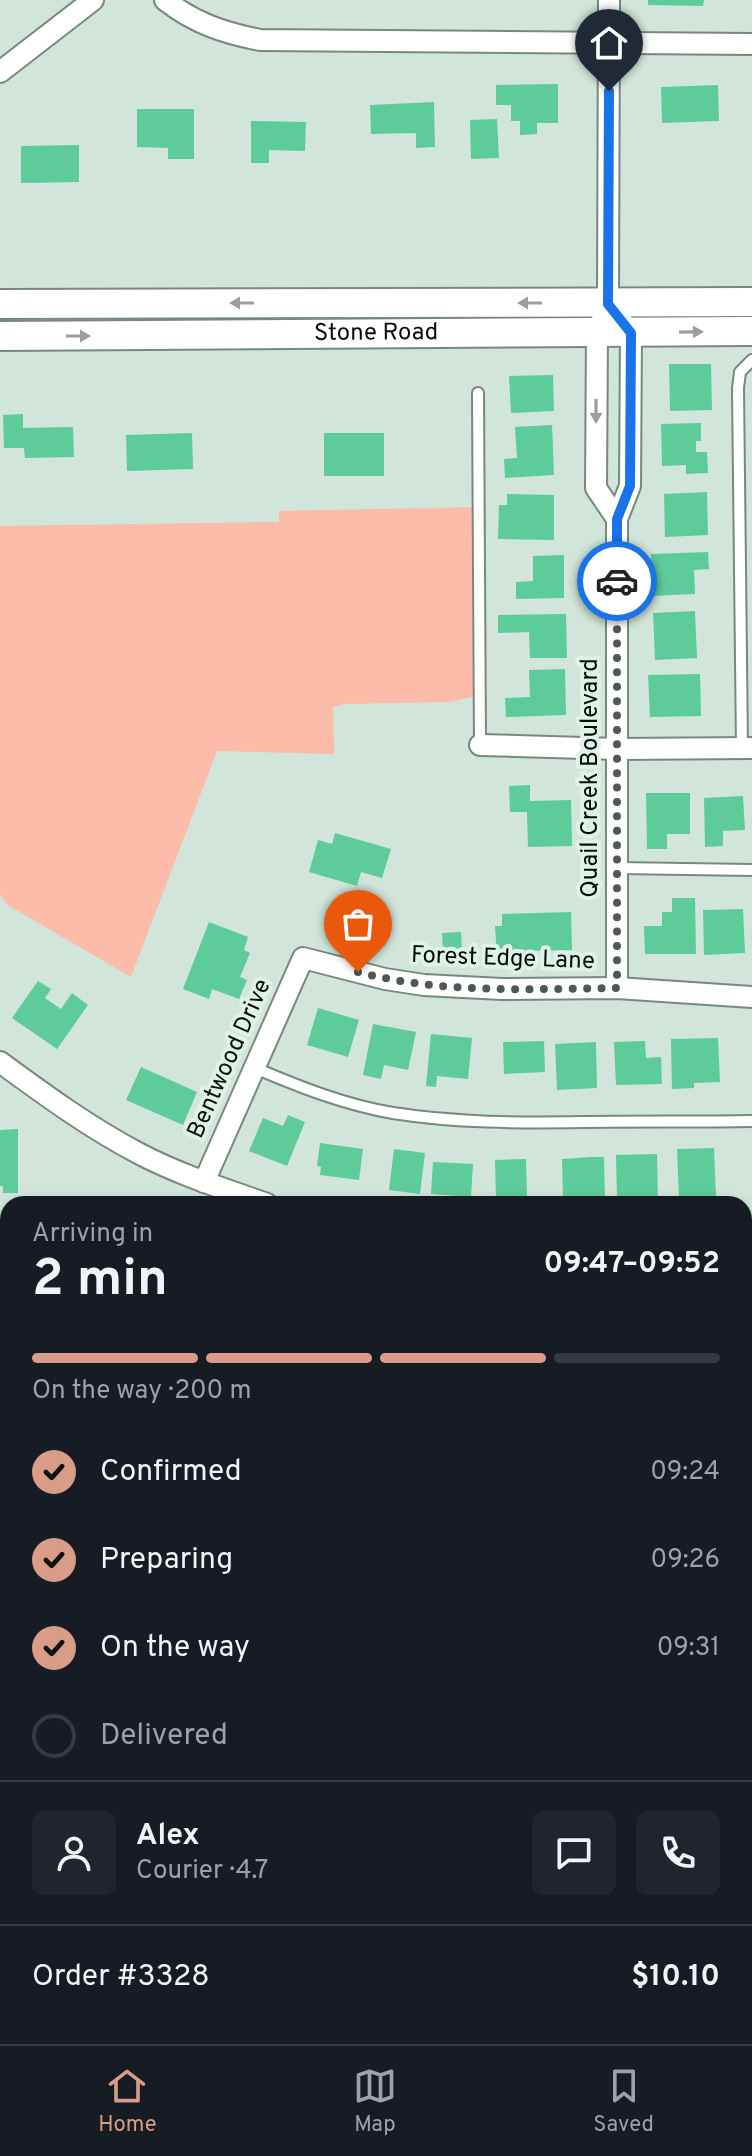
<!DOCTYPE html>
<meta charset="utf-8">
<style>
body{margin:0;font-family:Overpass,sans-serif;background:#20242c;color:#f1f3f6;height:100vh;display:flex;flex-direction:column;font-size:30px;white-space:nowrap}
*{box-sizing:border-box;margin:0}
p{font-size:26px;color:#9ea1a6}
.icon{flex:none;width:44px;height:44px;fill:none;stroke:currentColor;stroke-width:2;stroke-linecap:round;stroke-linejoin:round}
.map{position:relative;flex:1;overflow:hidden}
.side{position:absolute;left:0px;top:1196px;width:752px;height:848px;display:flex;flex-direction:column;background:#171b24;border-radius:24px 24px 0 0;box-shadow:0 4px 12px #0003}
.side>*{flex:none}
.pin{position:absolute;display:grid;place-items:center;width:68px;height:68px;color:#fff;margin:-82px -34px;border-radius:50% 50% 50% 0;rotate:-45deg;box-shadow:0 0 8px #0007}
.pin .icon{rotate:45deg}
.courier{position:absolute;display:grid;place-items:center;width:80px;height:80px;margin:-40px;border:6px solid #1a73e8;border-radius:50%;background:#fff;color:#222;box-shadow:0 2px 10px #0007}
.overview em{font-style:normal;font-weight:700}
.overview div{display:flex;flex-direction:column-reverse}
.overview{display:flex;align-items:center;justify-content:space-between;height:136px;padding:0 32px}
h1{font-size:52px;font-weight:700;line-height:60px}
.bar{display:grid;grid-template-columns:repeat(4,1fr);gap:12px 8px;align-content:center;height:96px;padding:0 32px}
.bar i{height:10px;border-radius:6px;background:#363941}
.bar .selected{background:#d89c87}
.bar p{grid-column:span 4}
.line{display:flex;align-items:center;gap:20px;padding:0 32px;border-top:2px solid #363941}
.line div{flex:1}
.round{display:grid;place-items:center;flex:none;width:84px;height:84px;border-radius:12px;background:#20242c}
ol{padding:0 32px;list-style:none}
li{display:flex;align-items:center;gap:24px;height:88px}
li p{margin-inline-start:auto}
li .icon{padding:8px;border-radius:50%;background:#d89c87;color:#111;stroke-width:4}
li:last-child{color:#9ea1a6}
li i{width:44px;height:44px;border:4px solid #363941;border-radius:50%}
.tabs{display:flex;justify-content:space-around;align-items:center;height:112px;border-top:2px solid #363941;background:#171b24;font-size:22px;color:#9ea1a6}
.tabs a{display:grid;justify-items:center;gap:4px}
.tabs .selected{color:#d89c87}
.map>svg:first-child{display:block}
.green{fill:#fdbba9}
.building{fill:#5ecc9a}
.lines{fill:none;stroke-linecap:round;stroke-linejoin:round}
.lane-casing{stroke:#77897f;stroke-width:14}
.street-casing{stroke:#77897f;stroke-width:24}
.secondary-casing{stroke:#77897f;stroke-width:32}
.lane{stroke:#fff;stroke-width:10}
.street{stroke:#fff;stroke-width:20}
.secondary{stroke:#fff;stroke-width:28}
.oneway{fill:#9c9e9d}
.done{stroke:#4e5953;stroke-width:8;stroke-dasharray:0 14.4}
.route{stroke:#1a73e8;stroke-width:10}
.labels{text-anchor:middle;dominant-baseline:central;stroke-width:8;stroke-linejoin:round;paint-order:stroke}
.street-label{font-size:24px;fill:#070d0a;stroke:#def2e7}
</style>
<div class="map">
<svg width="752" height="2044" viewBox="0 0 752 2044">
<rect width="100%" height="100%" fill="#d1e5da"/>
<polygon class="green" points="476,507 476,696 449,702 345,704 333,707 334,754 217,751 131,977 6,904 0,894 0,526 279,522 279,511"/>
<g class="building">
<polygon points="648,0 704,0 703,6 648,5"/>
<polygon points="558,84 558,123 537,123 537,134 520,135 520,121 511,121 511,105 496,105 496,85"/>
<polygon points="718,85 719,121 662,123 661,87"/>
<polygon points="434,102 435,147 416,148 416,133 371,134 370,105"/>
<polygon points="137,109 194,109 194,159 168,159 168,148 137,147"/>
<polygon points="497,119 499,158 471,159 470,120"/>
<polygon points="251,121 306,122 305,151 269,150 269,163 251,163"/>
<polygon points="79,145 79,182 21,183 21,146"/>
<polygon points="669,364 711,364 712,410 670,411"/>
<polygon points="553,375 554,411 511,413 509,376"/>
<polygon points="23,414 23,428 73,427 74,457 25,458 24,448 4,448 3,415"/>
<polygon points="701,423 701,441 696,441 696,452 707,452 708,473 686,474 686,465 662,466 661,424"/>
<polygon points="552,425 554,475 505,478 504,459 517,458 515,427"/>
<polygon points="192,433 193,469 127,471 126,435"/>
<rect x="324" y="433" width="60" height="43"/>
<polygon points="707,492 708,535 665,537 664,494"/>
<polygon points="507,494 554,495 554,540 498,539 499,505 507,505"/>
<polygon points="708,552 709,569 694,570 695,594 652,596 651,554"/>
<polygon points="564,555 564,598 516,599 516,582 533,581 533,556"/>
<polygon points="695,611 697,658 655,660 653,613"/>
<polygon points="566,614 567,658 530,658 529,632 498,633 498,615"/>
<polygon points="565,669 566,715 506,717 505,698 530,697 529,670"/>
<polygon points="700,674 701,716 650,717 648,675"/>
<polygon points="530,785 530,801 571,800 572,846 528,847 527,812 510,812 509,786"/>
<polygon points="646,793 690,793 690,834 667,834 667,849 647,849"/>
<polygon points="743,796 745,830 723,831 723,846 705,847 704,798"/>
<polygon points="335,833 391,849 382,878 361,872 357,886 309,872 318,840 332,844"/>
<polygon points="672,898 695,898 696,954 645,954 644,926 662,926 662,912 672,912"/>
<polygon points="743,909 745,953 704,955 703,910"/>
<polygon points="571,912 572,950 517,951 517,956 497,957 495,926 502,926 502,914"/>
<polygon points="209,922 248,937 244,950 250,953 240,977 247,980 239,999 212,989 209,999 183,989"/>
<polygon points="461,932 462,951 443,952 442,933"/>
<polygon points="38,981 51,989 45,998 61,1009 72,993 88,1005 57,1049 12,1018"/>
<polygon points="318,1008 359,1020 348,1057 307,1045"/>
<polygon points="373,1024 416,1032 408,1070 384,1065 381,1079 363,1075"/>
<polygon points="431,1034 472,1038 468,1079 437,1076 436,1087 426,1086"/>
<polygon points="718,1038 720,1082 694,1083 694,1088 672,1089 671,1039"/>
<polygon points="544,1041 545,1072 504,1074 503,1042"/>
<polygon points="645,1041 646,1058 661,1057 662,1084 616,1085 614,1042"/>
<polygon points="596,1042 597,1088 557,1090 555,1044"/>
<polygon points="141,1067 197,1092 183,1125 126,1100"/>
<polygon points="288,1115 305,1122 287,1166 249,1151 263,1118 283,1126"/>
<polygon points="18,1129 18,1193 3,1193 3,1186 0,1186 0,1130"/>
<polygon points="320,1143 363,1149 359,1180 320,1175 321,1167 317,1166"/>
<polygon points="714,1148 716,1198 679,1199 677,1149"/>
<polygon points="394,1149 425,1153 420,1194 389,1190"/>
<polygon points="657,1154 658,1199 617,1200 616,1155"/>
<polygon points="591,1157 604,1157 605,1198 563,1199 562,1159"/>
<polygon points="526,1159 527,1198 496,1199 495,1160"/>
<polygon points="433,1162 473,1164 471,1197 431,1194"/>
<polygon points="147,1199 147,1204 106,1204 106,1201"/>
<polygon points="0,1238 8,1238 8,1277 0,1278"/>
<polygon points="744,1285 752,1285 752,1325 744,1326"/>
<polygon points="8,1314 8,1358 0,1358 0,1315"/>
<rect x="0" y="1390" width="8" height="61"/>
<polygon points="744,1393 747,1393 747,1405 752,1404 752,1444 744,1444"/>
<rect x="0" y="1532" width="8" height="26"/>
<rect x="0" y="1646" width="8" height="51"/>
<polygon points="0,1774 5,1774 6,1795 0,1796"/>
<rect x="744" y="1777" width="8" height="50"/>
<polygon points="744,1899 752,1899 752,1941 744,1942"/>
<rect x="0" y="1906" width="6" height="19"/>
<polygon points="4,2003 8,2003 8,2036 43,2036 43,2044 5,2044"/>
<polygon points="744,2022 752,2022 752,2044 711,2044 711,2036 744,2036"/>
<rect x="56" y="2036" width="37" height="8"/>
<polygon points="115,2036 150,2036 149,2044 115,2044"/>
<polygon points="169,2036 209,2036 207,2044 168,2044"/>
<rect x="229" y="2036" width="42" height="8"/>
<polygon points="281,2036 320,2036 321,2044 281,2044"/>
<rect x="341" y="2036" width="35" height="8"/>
<rect x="448" y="2036" width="42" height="8"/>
<rect x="503" y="2036" width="40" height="8"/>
<polygon points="554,2036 597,2036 598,2044 555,2044"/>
<rect x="607" y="2036" width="43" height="8"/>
<rect x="657" y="2036" width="42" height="8"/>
</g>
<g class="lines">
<defs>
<g id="lane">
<polyline points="478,393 480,745"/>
<polyline points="742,748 738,388 740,372 752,360"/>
<polyline points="618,868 752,870"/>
<path d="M255,1068C300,1087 345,1105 393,1113C456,1123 519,1123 582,1122C638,1121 695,1122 752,1121"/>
<polyline points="744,1367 752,1367"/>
<polyline points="744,1615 752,1615"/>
<polyline points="744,1866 752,1866"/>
</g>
<g id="street">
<path d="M165,0C194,23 224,33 260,40L752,44"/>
<polyline points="0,72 93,0"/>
<polyline points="608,304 609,0"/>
<polyline points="617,519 596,488 597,333 608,304 631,333 630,486 617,519 617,988"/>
<polyline points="480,745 618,749 752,748"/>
<path d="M0,1062C45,1095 90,1128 140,1154C180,1175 225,1189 267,1204"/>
<polyline points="204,1182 303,958 385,979 424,985 502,989 617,988 752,997"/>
<polyline points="744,1240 752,1240"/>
<polyline points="744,1487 752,1487"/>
<polyline points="0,1493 8,1493"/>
<polyline points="0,1735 8,1735"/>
<polyline points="744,1740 752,1739"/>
<polyline points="0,1965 8,1965"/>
<polyline points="744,1982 752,1981"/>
<polyline points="413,2044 413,2036"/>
</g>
<g id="secondary">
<polyline points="0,304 752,302"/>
<path id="s1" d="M0,336L752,331"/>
</g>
</defs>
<use href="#lane" class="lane-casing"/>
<use href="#street" class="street-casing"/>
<use href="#secondary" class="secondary-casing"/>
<use href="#lane" class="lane"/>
<use href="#street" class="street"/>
<use href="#secondary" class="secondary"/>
</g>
<defs><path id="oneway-solid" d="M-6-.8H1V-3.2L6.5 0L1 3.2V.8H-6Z" transform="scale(2)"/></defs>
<g class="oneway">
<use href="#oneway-solid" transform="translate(242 303) rotate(180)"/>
<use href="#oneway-solid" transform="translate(530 303) rotate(180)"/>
<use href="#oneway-solid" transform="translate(691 332) rotate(-1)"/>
<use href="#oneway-solid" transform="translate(78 336)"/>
<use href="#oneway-solid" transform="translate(596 411) rotate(90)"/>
</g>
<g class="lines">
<path class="done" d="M358,972C442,994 531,989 617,988V581"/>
<polyline class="route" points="609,91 608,304 631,333 630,486 617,519 617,581"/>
</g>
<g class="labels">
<g class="street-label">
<text stroke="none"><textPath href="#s1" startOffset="376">Stone Road</textPath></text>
<text transform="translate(591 778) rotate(-90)">Quail Creek Boulevard</text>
<text transform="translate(503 959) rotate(2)">Forest Edge Lane</text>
<text transform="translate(230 1059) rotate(-66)">Bentwood Drive</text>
</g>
</g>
</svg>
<div class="pin" style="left:358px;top:972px;background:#ea580c"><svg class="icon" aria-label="bag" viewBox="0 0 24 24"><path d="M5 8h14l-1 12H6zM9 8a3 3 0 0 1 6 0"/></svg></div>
<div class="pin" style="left:609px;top:91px;background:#1f2937"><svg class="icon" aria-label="home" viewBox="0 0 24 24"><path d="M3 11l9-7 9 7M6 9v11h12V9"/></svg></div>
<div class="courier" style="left:617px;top:581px"><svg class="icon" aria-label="car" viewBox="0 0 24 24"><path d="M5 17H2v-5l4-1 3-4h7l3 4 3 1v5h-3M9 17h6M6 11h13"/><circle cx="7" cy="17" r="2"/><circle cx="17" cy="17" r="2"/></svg></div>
<section class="side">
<div class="overview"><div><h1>2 min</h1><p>Arriving in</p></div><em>09:47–09:52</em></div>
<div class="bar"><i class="selected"></i><i class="selected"></i><i class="selected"></i><i></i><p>On the way · 200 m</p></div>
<ol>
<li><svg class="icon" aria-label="check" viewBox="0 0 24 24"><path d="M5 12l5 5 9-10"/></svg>Confirmed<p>09:24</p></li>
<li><svg class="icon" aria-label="check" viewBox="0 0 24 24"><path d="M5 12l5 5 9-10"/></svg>Preparing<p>09:26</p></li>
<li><svg class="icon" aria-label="check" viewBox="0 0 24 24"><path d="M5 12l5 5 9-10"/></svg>On the way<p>09:31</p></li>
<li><i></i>Delivered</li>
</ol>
<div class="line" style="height:144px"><a class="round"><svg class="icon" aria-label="person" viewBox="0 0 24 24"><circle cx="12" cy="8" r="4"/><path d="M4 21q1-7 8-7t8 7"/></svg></a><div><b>Alex</b><p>Courier · 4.7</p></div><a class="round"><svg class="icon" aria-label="chat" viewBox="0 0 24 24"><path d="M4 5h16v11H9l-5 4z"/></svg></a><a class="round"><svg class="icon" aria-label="phone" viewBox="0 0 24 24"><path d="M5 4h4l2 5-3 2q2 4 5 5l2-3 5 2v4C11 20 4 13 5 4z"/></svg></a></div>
<div class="line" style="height:104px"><div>Order #3328</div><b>$10.10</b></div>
</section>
</div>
<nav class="tabs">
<a class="selected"><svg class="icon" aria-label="home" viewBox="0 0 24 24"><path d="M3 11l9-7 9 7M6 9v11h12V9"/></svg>Home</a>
<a><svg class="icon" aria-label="map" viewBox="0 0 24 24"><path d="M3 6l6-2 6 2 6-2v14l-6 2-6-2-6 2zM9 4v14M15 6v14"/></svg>Map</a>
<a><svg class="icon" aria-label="saved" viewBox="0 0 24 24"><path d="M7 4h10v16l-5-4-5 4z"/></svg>Saved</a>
</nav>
